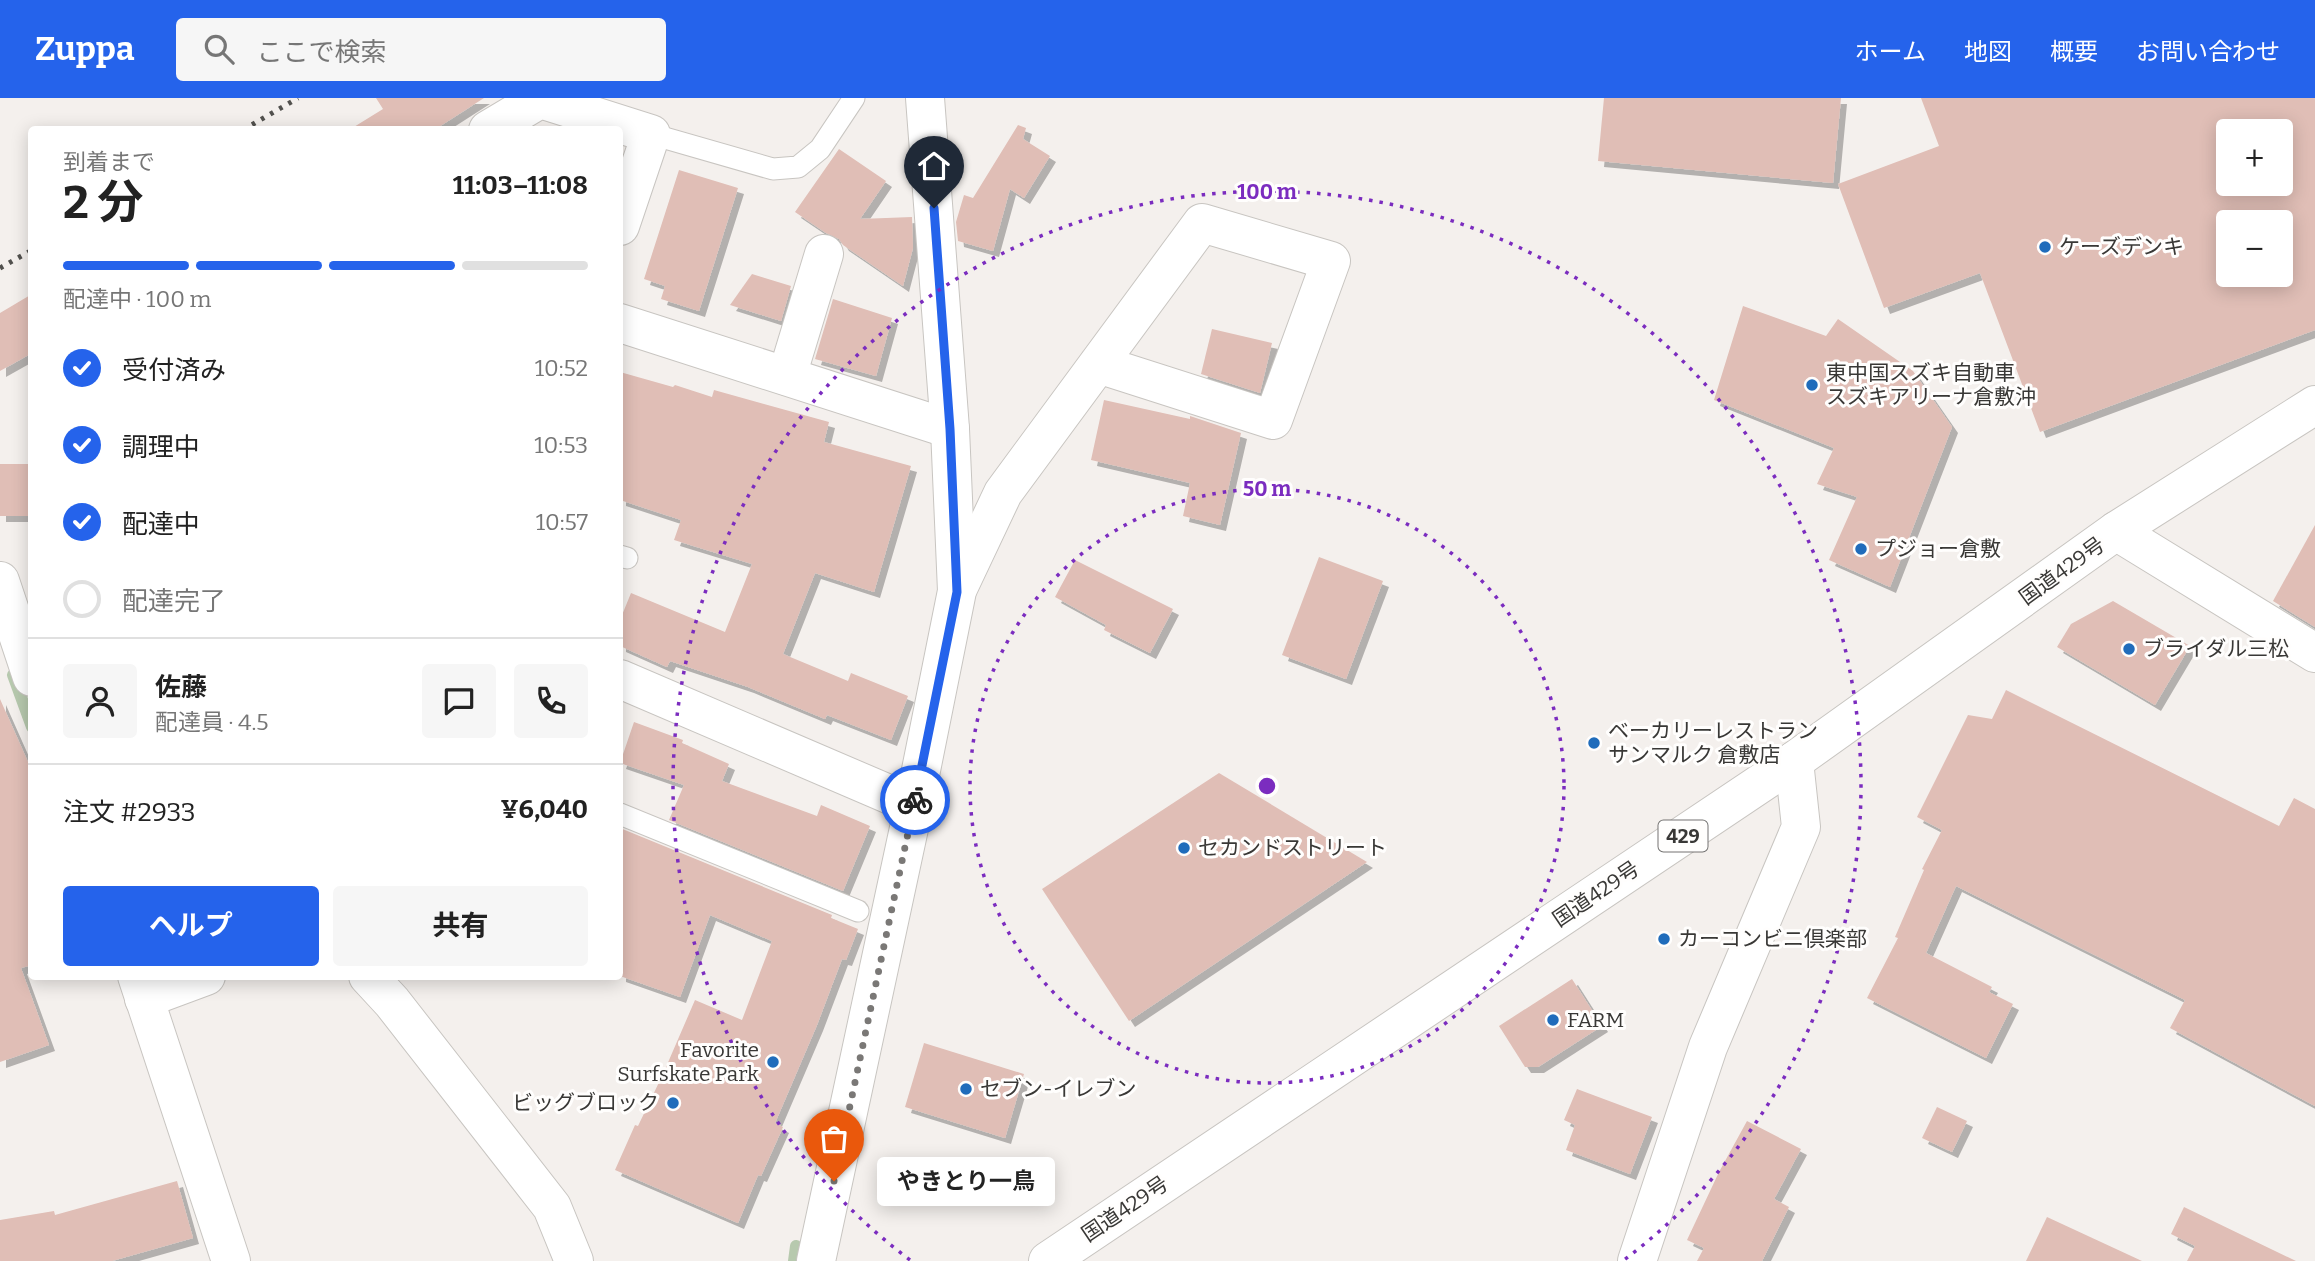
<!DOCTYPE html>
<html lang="ja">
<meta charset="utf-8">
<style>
body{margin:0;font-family:Bitter,"Noto Sans JP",serif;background:#f6f6f6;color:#222;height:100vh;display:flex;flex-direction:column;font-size:26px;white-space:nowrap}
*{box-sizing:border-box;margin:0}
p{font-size:23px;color:#767676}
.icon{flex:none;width:38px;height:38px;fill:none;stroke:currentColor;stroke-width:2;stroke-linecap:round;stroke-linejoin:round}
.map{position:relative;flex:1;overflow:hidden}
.details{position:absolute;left:28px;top:28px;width:595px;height:854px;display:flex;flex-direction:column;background:#fff;border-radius:7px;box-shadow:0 4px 18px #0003}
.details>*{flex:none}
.tools{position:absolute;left:2216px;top:21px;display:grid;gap:14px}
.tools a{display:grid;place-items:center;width:77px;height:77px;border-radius:7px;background:#fff;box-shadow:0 4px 18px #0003;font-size:35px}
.pin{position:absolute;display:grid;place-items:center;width:60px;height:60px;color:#fff;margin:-72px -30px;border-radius:50% 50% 50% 0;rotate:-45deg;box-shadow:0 0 7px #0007}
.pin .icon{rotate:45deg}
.courier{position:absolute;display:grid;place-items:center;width:70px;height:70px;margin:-35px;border:5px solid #2563eb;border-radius:50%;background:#fff;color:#222;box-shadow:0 2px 9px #0007}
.bubble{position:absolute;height:49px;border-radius:7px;background:#fff;box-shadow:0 4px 18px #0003;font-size:23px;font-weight:700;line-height:49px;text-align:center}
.headline em{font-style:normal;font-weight:700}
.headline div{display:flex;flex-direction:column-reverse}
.headline{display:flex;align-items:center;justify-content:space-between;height:119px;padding:0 35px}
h1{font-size:46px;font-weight:700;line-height:52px}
.bar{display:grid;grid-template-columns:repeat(4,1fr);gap:10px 7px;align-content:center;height:84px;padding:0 35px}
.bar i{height:9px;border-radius:5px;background:#e0e0e0}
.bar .active{background:#2563eb}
.bar p{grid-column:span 4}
.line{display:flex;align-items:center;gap:18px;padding:0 35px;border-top:2px solid #e0e0e0}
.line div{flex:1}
.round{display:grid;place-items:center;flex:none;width:74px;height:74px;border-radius:7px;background:#f6f6f6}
ol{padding:0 35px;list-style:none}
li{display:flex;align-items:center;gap:21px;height:77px}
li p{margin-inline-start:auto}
li .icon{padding:7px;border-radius:50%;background:#2563eb;color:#fff;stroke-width:4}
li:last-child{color:#767676}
li i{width:38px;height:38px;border:4px solid #e0e0e0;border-radius:50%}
.button{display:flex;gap:14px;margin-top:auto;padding:14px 35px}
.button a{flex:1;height:80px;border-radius:7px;background:#2563eb;color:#fff;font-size:28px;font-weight:700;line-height:80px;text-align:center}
.button a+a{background:#f6f6f6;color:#222}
header{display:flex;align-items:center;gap:42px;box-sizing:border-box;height:98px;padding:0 35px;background:#2563eb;color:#fff}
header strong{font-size:33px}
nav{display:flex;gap:38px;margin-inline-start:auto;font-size:24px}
.search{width:490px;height:63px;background:#f6f6f6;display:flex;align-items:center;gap:18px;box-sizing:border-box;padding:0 24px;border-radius:7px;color:#767676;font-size:26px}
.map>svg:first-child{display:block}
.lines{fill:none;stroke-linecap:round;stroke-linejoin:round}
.stream{stroke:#b7c9ae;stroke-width:12}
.building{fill:#e0beb6;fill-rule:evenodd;filter:url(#shadow)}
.service-casing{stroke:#c8c5c1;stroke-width:23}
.minor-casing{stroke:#c8c5c1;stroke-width:40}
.trunk-casing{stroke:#c8c5c1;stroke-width:40}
.service{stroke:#fff;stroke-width:21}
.minor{stroke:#fff;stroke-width:38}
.trunk{stroke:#fff;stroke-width:38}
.rail{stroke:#52514e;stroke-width:5;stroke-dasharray:3.5 7;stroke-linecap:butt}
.done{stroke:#7a7876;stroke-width:7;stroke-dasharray:0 12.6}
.route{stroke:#2563eb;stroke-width:9}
.ring{fill:none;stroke:#7b2cbf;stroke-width:3.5;stroke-dasharray:3.5 7}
.poi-dot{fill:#206cbb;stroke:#fffefd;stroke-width:2.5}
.labels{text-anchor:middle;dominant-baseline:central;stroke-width:6;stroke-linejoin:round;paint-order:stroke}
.shield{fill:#fffefd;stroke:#747372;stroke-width:2}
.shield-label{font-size:19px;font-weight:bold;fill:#393836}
.poi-label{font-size:21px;fill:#393836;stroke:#fffefd;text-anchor:start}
.street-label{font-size:21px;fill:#393836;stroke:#fffefd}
.centre{fill:#7b2cbf;stroke:#fffefd;stroke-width:3.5}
.ring-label{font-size:21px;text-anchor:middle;font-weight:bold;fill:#7b2cbf;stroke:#fffefd;stroke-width:6;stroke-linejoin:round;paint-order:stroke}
</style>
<header>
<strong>Zuppa</strong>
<div class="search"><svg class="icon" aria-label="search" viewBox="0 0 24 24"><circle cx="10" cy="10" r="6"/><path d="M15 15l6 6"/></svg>ここで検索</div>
<nav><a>ホーム</a><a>地図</a><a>概要</a><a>お問い合わせ</a></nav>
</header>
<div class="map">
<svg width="2315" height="1163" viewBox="0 0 2315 1163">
<defs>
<filter id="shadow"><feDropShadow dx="6" dy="6" stdDeviation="0" flood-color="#0004"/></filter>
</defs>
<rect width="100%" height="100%" fill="#f4f0ed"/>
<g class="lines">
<g class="stream">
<polyline points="13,577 32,629"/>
<polyline points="794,1163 796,1148"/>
</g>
</g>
<g class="building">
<polygon points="376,0 484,0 434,32 349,32 383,11"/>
<polygon points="1604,0 1841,0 1833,85 1598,63"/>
<path d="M1921,0H2315V232L2040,334L1980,175L1884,210L1838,86L1939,48ZM2228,33H2280V86H2228ZM2228,124H2280V177H2228Z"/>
<polygon points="1018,27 1026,30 1023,41 1050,58 1024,100 1010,91 993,153 958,143 956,124 964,97 973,100"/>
<polygon points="839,51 886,83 860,121 912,119 913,150 903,188 843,147 839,141 826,135 795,114"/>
<polygon points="679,72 738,90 699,213 661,201 665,188 644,181"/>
<polygon points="752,176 791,188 781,223 730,207"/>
<polygon points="32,196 32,255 0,273 0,215"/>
<polygon points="833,201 892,220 876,278 815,261"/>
<polygon points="1743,208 1826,238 1838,221 1913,273 1952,329 1890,489 1829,462 1857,399 1817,386 1834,350 1714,302"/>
<polygon points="1212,231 1272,245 1260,295 1201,276"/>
<polygon points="620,274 673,289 675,287 712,299 714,292 829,324 824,344 911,368 874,494 815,475 783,556 848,583 851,575 908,598 891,642 827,617 825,621 748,589 670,563 667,569 620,548 620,522 631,495 725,534 752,466 674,442 681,422 620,402"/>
<polygon points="1104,302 1190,321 1190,318 1241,335 1220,427 1183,418 1190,385 1091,362"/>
<rect x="0" y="366" width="32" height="52"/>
<polygon points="2315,427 2315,529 2273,503"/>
<polygon points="1319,459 1383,483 1346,581 1282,557"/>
<polygon points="1075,462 1173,511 1150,555 1104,532 1106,527 1055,499"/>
<polygon points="2113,503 2190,548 2155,607 2057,549 2071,526"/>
<polygon points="2006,592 2279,728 2294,700 2315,711 2315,1008 2170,930 2185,902 1956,788 1926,855 1992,889 1989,894 2013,906 1986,960 1867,900 1898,840 1895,839 1924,772 1922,771 1942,732 1917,719 1968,617 1992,621"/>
<polygon points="0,601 32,673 32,867 21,870 49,947 0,964"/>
<polygon points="634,624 683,642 682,645 729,666 722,683 817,718 821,707 870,728 843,793 669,722 684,687 620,665"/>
<polygon points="1219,675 1367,764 1129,923 1042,791"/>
<polygon points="620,730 832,817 831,820 858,831 846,862 842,861 817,927 775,1025 783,1029 761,1078 758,1077 738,1125 615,1072 635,1027 638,1028 663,976 695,902 742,922 772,843 710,817 680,899 620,878"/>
<polygon points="1572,881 1602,928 1538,969 1525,969 1499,928"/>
<polygon points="924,945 1024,976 1005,1040 905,1009"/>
<polygon points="1577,991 1652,1019 1630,1076 1566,1052 1575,1027 1564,1022"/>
<polygon points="1937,1009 1967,1023 1952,1054 1922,1040"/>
<polygon points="1747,1023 1801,1051 1774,1101 1789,1109 1762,1163 1697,1163 1704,1150 1687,1142 1719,1074"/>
<polygon points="177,1083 193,1140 112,1163 0,1163 0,1122 54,1113 55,1117"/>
<polygon points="2184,1109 2296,1163 2187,1163 2195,1148 2171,1136"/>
<polygon points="2047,1119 2142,1163 2026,1163"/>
</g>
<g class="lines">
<defs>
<g id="service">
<polyline points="651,36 773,71 798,69 820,51 854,0"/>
<polyline points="620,458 627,460"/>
<polyline points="620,716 858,813"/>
</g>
<g id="minor">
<polyline points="488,32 540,1 651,36 620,128"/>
<polyline points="620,225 950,331"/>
<polyline points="787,278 824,156"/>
<polyline points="2116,433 2315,555"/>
<polyline points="0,483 32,579"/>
<polyline points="959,488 1003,395 1202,125 1331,163 1273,322 1098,266"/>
<polyline points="620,581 914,707"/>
<polyline points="137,878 231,1163"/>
<polyline points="368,878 392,904 552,1109 574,1163"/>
<polyline points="144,901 206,878"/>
<polyline points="816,1163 914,707 957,493 950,331 925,0"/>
<polyline points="1637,1163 1708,949 1801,729 1794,663"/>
</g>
<polyline id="trunk" points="1048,1163 1794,663 2116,433 2315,307"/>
</defs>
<use href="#service" class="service-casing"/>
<use href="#minor" class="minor-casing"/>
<use href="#trunk" class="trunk-casing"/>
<use href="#service" class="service"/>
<use href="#minor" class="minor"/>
<use href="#trunk" class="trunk"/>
<g class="rail">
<polyline points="243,32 298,0"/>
<polyline points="0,170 32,152"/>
</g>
</g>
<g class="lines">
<polyline class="done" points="834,1083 915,702"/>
<polyline class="route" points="915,702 957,494 950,331 934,110"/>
</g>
<g class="ring">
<circle cx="1267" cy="688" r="297"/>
<path d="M910 1162A594 594 0 1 1 1624 1162"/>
</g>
<g class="poi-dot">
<circle cx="2045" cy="149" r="7"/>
<circle cx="1812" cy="287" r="7"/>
<circle cx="1861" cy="451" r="7"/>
<circle cx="2129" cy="551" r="7"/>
<circle cx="1594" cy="645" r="7"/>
<circle cx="1184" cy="750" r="7"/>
<circle cx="1664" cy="841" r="7"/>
<circle cx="1553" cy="922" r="7"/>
<circle cx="773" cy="964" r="7"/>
<circle cx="966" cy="991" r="7"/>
<circle cx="673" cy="1005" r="7"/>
</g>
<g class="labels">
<rect class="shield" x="1658.5" y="722.5" width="49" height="31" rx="5"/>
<g class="shield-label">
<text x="1683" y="738">429</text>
</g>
<g class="poi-label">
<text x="2059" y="149">ケーズデンキ</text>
<text x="1826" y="275">東中国スズキ自動車<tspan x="1826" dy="24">スズキアリーナ倉敷沖</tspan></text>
<text x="1875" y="451">プジョー倉敷</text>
<text x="2143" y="551">ブライダル三松</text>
<text x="1608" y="633">ベーカリーレストラン<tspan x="1608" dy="24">サンマルク 倉敷店</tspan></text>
<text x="1198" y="750">セカンドストリート</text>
<text x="1678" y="841">カーコンビニ倶楽部</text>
<text x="1567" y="922">FARM</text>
<text x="759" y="952" text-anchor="end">Favorite<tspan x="759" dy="24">Surfskate Park</tspan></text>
<text x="980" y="991">セブン-イレブン</text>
<text x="659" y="1005" text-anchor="end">ビッグブロック</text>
</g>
<g class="street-label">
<text transform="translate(2062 473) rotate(-36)">国道429号</text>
<text transform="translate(1596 796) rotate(-34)">国道429号</text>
<text transform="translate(1125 1111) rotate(-34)">国道429号</text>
</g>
</g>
<circle cx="1267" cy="688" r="10" class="centre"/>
<g class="ring-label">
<text x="1267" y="101">100 m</text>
<text x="1267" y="398">50 m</text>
</g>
</svg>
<div class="tools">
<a>+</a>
<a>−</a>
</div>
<div class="pin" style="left:834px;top:1083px;background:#ea580c"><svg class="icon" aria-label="bag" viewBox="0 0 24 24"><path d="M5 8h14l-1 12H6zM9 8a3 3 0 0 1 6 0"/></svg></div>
<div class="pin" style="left:934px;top:110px;background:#1f2937"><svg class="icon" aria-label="home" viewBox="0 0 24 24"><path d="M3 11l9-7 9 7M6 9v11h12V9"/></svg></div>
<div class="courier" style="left:915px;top:702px"><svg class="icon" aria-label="bike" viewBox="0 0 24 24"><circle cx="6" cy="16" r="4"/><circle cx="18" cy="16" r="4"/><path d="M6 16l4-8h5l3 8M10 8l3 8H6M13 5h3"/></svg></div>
<div class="bubble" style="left:877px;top:1059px;width:178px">やきとり一鳥</div>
<section class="details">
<div class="headline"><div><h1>2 分</h1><p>到着まで</p></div><em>11:03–11:08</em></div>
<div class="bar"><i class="active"></i><i class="active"></i><i class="active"></i><i></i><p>配達中 · 100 m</p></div>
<ol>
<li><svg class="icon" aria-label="check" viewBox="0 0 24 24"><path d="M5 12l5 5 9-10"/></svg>受付済み<p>10:52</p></li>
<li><svg class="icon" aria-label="check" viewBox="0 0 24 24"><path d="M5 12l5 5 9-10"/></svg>調理中<p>10:53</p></li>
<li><svg class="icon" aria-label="check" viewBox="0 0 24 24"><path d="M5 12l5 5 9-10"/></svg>配達中<p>10:57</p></li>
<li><i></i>配達完了</li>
</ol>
<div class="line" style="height:126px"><a class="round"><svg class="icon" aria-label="person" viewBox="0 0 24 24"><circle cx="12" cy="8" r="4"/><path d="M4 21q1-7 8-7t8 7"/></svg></a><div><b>佐藤</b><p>配達員 · 4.5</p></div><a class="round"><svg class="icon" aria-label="chat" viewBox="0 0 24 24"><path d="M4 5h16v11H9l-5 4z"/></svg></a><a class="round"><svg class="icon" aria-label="phone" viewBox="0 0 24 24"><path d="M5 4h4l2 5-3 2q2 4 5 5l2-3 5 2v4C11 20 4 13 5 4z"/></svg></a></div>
<div class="line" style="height:91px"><div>注文 #2933</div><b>¥6,040</b></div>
<div class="button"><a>ヘルプ</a><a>共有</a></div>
</section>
</div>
